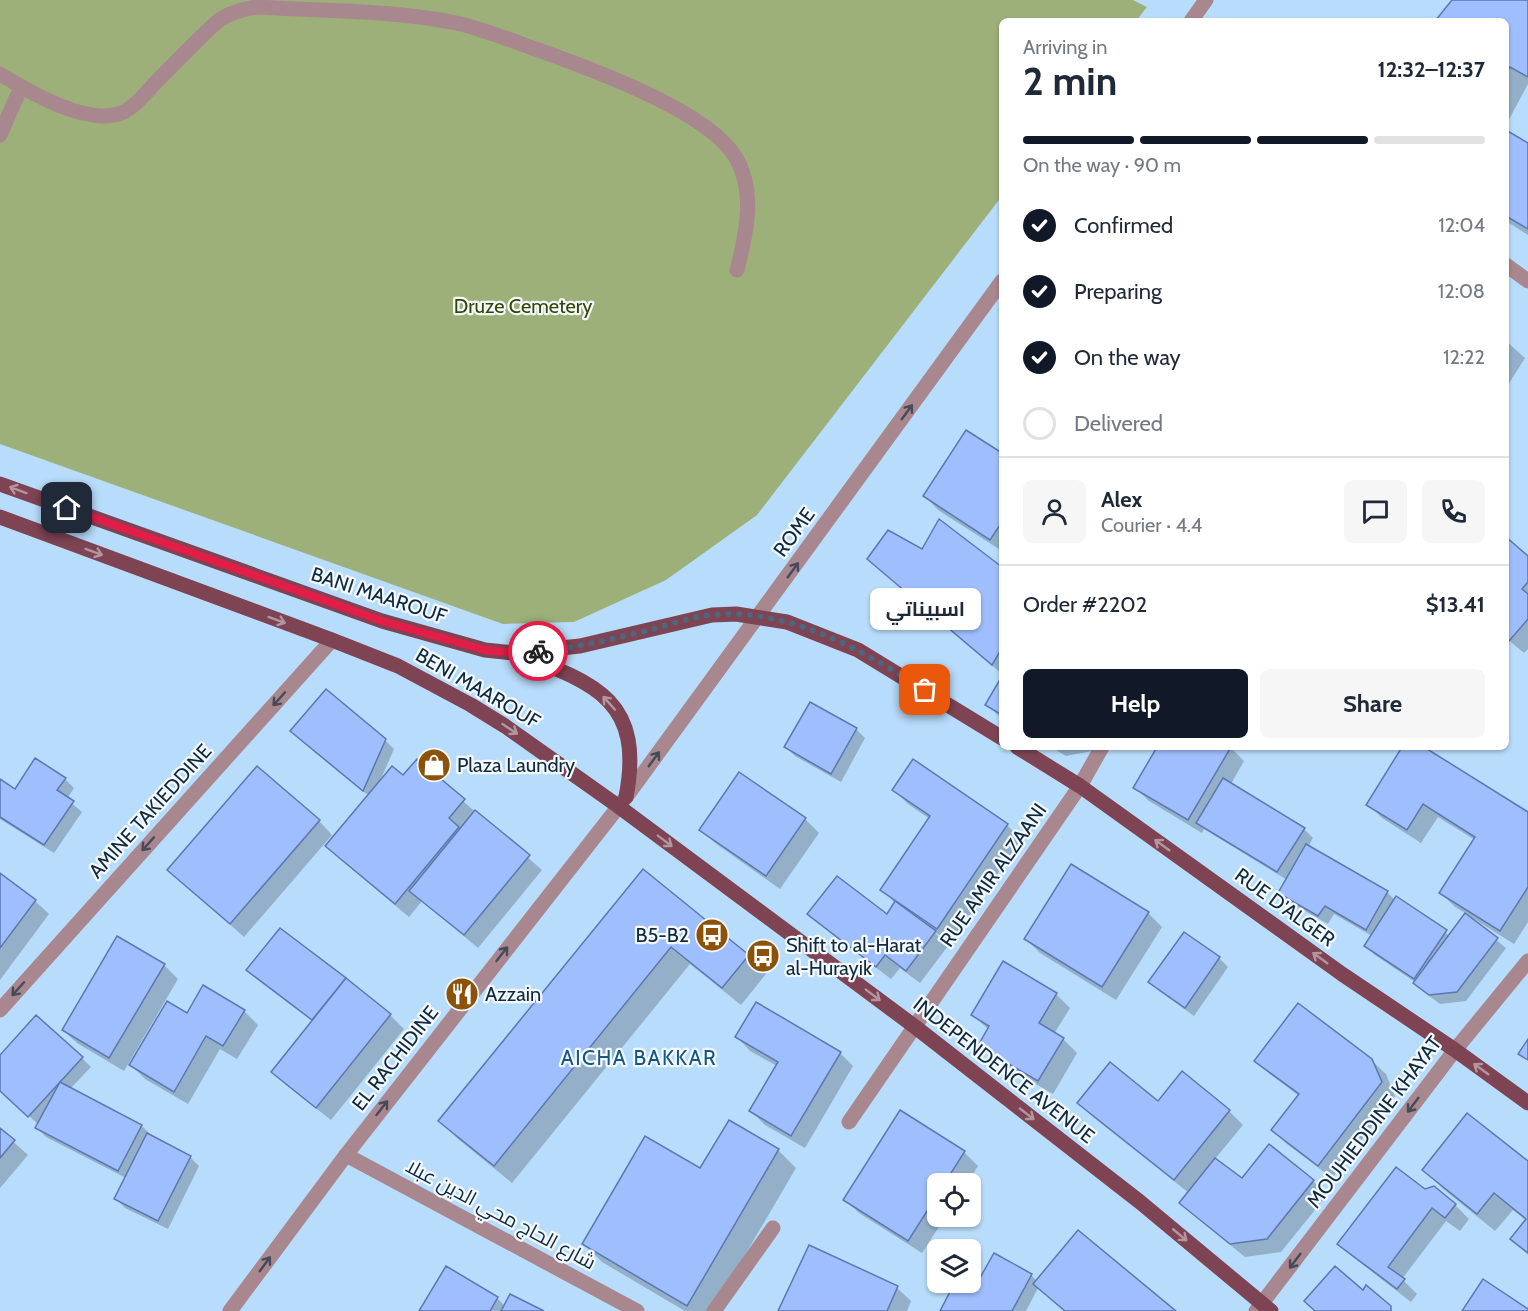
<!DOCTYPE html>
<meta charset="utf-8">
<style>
body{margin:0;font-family:Cabin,Cairo,sans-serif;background:#f6f6f7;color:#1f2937;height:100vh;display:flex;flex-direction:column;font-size:22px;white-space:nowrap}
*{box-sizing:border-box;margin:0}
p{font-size:20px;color:#747a83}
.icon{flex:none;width:33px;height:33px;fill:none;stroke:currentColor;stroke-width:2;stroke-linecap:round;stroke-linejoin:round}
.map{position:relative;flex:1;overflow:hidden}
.sheet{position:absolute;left:999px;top:18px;width:510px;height:732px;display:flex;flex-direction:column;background:#fff;border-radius:9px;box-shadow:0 2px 4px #0004}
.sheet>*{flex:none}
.fabs{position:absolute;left:927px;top:1173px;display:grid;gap:12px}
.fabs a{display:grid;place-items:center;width:54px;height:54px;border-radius:9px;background:#fff;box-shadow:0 2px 4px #0004;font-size:30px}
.pin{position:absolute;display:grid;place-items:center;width:51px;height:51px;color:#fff;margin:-26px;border-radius:12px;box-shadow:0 3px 9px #0006}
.courier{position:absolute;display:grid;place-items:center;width:60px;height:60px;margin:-30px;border:4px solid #e11d48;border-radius:50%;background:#fff;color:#222;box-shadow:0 2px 8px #0007}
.bubble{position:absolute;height:42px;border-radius:9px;background:#fff;box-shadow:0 2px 4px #0004;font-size:20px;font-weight:700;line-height:42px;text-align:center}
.head em{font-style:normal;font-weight:700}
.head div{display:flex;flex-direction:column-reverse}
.head{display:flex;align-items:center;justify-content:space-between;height:102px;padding:0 24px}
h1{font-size:39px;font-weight:700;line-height:45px}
.bar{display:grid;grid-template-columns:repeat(4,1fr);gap:9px 6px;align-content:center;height:72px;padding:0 24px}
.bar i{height:8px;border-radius:4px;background:#e0e1e3}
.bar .current{background:#111827}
.bar p{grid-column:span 4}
.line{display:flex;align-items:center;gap:15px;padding:0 24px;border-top:2px solid #e0e1e3}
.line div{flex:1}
.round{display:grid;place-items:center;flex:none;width:63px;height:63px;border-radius:9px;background:#f6f6f7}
ol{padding:0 24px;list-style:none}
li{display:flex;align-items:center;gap:18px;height:66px}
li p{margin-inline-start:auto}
li .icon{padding:6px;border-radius:50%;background:#111827;color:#fff;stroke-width:4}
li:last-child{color:#747a83}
li i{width:33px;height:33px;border:3px solid #e0e1e3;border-radius:50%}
.primary-button{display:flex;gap:12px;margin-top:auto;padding:12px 24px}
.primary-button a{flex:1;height:69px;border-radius:9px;background:#111827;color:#fff;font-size:24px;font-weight:700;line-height:69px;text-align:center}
.primary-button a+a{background:#f6f6f7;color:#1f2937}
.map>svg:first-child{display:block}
.green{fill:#9db07a}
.shadow{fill:#0003}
.building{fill:#9fbefd;stroke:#5c77b1;stroke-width:1.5}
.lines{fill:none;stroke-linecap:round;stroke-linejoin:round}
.minor{stroke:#a9878e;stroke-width:15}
.major{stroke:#7e4453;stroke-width:15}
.oneway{stroke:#464a59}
.oneway2{stroke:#b395a0}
.done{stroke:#4b687f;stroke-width:6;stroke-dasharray:0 10.8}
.route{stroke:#e11d48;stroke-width:8}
.labels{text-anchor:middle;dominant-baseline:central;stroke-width:4.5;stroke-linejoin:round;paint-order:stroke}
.park-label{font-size:20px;fill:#344500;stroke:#f3f9fe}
.street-label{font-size:20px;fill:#10293c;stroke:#f3f9fe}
.poi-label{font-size:20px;fill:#10293c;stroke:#f3f9fe;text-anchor:start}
.neighbourhood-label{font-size:21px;letter-spacing:1.5px;fill:#175682;stroke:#f3f9fe}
</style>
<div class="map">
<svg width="1528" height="1311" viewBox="0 0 1528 1311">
<rect width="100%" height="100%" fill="#b8dcfb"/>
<polygon class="green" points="0,0 1133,0 1147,7 1136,21 1002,21 1002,196 757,515 666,580 574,622 503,624 0,444"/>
<g class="shadow">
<polygon points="1454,0 1528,0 1528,84 1506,125 1506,21 1437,21"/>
<polygon points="1506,132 1528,144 1528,235 1506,221"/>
<polygon points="1506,341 1525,358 1506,388"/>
<polygon points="1002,455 1002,551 938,510 925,496"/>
<polygon points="1506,539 1528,558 1528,649 1524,653 1506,638"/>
<polygon points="922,551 1002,569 1002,674 868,559"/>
<polygon points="1002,679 1002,719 987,705"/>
<polygon points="856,729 865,738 841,782 795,756 786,747"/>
<polygon points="301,740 385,740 394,749 380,781 403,777 417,761 542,870 478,948 422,901 409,917 341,860 327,846 369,796"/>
<polygon points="1051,747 1099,747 1097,750 1066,756"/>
<polygon points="1159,747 1231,748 1244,761 1231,784 1304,829 1313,838 1308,847 1387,892 1395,900 1450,936 1467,914 1455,907 1441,893 1475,840 1438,817 1421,843 1382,818 1368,804 1404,747 1421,747 1528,814 1528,922 1514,944 1471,917 1470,919 1506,948 1466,1001 1440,1004 1424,992 1415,982 1375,955 1366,946 1372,936 1334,914 1328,924 1289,902 1280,893 1287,880 1204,829 1202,833 1149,801 1135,787"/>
<polygon points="913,761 1007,825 1021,839 952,942 934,932 948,946 920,983 900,968 891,979 823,927 809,914 887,916 896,904 882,890 930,819 908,804 894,790"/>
<polygon points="740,774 805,819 819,833 780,889 715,843 701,830"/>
<polygon points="65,779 74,788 67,799 82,812 54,853 0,819 0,781 16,791"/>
<polygon points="319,821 332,835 244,937 169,870"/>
<polygon points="643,871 748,956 766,974 741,1005 690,964 512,1183 458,1139 440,1121"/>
<polygon points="0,874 35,901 49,914 0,980"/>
<polygon points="1148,913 1162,927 1116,1000 1040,953 1026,939"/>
<polygon points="1219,958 1228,967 1194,1016 1159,991 1150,982"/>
<polygon points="164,965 178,979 124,1071 77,1043 63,1030"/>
<polygon points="248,970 345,979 390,1015 404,1029 331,1120 286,1085 273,1072 313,1021 257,979"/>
<polygon points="1056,994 1070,1008 1054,1034 1063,1039 1077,1053 1053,1094 993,1059 980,1045 989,1030 973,1015"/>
<polygon points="244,1011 258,1025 237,1059 220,1049 188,1104 145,1079 131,1065 188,1015"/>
<polygon points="737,1037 840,1053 853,1066 805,1148 765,1125 751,1111 777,1066 750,1051"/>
<polygon points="0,1057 82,1058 91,1067 70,1089 142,1126 151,1135 190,1157 199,1166 168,1229 125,1208 116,1199 126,1178 46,1137 37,1128 39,1125 0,1090"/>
<polygon points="1371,1060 1386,1074 1395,1096 1332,1178 1287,1144 1273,1130 1299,1096 1270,1074 1256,1061"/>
<polygon points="1182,1073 1229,1111 1243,1125 1215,1159 1242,1180 1313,1181 1327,1195 1281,1252 1245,1257 1195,1216 1181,1203 1189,1193 1093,1117 1079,1103 1158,1103"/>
<polygon points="0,1130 28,1155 0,1188"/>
<polygon points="778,1150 796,1168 712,1311 685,1311 602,1262 584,1244 700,1171"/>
<polygon points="964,1152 978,1166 967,1184 938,1184 938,1216 946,1216 922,1253 859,1213 845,1199"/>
<polygon points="1528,1163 1528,1255 1512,1239 1527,1221 1513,1210 1495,1231 1442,1188 1424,1170"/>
<polygon points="1425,1191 1455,1205 1469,1219 1460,1231 1446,1221 1402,1279 1417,1294 1411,1302 1353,1257 1339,1244"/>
<polygon points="809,1247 897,1288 911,1301 907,1311 780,1311"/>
<polygon points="447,1268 498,1299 505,1306 540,1311 421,1311"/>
<polygon points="1031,1275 1037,1281 1174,1311 1064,1311 1038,1288 1026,1311 941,1311 977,1285"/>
</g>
<g class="building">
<polygon points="1452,0 1528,0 1528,77 1510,67 1506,74 1506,21 1435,21"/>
<polygon points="1506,130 1528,143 1528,229 1506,216"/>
<polygon points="966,430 1002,453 1002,522 990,540 923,496"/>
<polygon points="939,519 1002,567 1002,648 992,665 867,559 888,530 922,549"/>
<polygon points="1506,537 1528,556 1528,582 1522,589 1528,594 1528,619 1509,641 1506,638"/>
<polygon points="1002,676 1002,715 985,705"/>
<polygon points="326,689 386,739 363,791 290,731"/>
<polygon points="810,702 857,728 831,774 784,747"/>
<polygon points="1157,747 1231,747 1188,820 1133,788"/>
<polygon points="1402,747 1424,747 1528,812 1528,887 1500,931 1439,893 1475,837 1423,804 1407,830 1366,805"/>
<polygon points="35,758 66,778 57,790 74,801 44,845 0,817 0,779 15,789"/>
<polygon points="417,759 465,799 449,818 459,827 395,904 325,846 392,766 403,775"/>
<polygon points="913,759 1008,824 937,929 880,890 930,816 892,790"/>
<polygon points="257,766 320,820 230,924 167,870"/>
<polygon points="739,772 806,818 766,876 699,830"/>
<polygon points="1223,778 1305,828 1277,872 1196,823"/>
<polygon points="475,810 530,855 464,935 409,891"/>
<polygon points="1306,844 1388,891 1366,930 1325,906 1318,916 1278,893"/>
<polygon points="1071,864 1149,912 1102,987 1024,939"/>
<polygon points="643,869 749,955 722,988 671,947 494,1166 438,1121"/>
<polygon points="0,873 36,900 0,948"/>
<polygon points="837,876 887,914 895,901 936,931 906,971 885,955 876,967 807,914"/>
<polygon points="1396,896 1447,930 1414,979 1364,946"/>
<polygon points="1465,913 1498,938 1457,992 1429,995 1413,983"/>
<polygon points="280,928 346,978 312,1020 246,970"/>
<polygon points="1184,932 1220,957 1185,1008 1148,982"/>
<polygon points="117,936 165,964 109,1058 62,1030"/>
<polygon points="1003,961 1057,993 1039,1023 1064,1038 1038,1081 978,1046 989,1026 971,1015"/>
<polygon points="346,978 391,1014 316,1108 271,1072"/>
<polygon points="203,985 245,1010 223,1046 206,1036 174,1092 129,1065 167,1001 187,1013"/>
<polygon points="756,1002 841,1052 791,1136 749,1111 778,1062 735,1037"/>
<polygon points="1298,1003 1372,1059 1382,1082 1318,1166 1271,1130 1299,1094 1254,1061"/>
<polygon points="36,1015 83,1057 28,1117 0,1091 0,1055"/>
<polygon points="1528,1039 1528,1060 1518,1054"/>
<polygon points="1110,1062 1158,1101 1182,1071 1230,1110 1174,1180 1077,1103"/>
<polygon points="60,1082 142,1125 118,1171 35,1128"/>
<polygon points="900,1110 965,1151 944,1184 938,1184 938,1194 908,1241 843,1200"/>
<polygon points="1467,1113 1528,1161 1528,1253 1510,1239 1526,1219 1494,1193 1477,1214 1422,1170"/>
<polygon points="729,1120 779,1149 687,1306 582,1244 645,1136 700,1168"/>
<polygon points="0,1128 15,1140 0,1158"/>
<polygon points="147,1133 191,1156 158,1221 114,1199"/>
<polygon points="1269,1144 1314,1180 1267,1239 1230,1244 1179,1203 1215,1158 1242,1178"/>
<polygon points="1396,1167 1425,1189 1434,1186 1456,1204 1445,1218 1432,1208 1388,1267 1405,1279 1397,1289 1337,1244"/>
<polygon points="1078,1230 1176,1311 1065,1311 1033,1284"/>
<polygon points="809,1245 898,1286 887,1311 778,1311"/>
<polygon points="994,1253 1032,1274 1012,1311 940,1311 955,1282 970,1282 970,1280 977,1283"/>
<polygon points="446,1266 498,1297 490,1311 419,1311"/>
<polygon points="1335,1266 1363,1290 1366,1285 1391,1306 1391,1311 1315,1311 1304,1301"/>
<polygon points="1483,1279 1528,1309 1528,1311 1462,1311"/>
<polygon points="510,1294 544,1311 501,1311"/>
</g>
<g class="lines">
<g class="minor">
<polyline points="1191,21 1206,0"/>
<path d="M0,74C29,92 87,126 121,113C136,107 148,90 159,79C179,59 198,39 219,20C231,12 242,9 257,7C323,11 396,10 461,24C484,30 508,39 530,47C583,66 709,110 736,158C756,192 746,235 737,270"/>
<polyline points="0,135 21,87"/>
<polyline points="1506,265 1528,281"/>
<polyline points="0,1010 332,640"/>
<polyline points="849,1122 1080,786 1102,747"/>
<polyline points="346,1155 637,1311"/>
<polyline points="230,1311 346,1155 626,797 1002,281"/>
<polyline points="714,1311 773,1228"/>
<polyline points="1256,1311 1455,1050 1528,961"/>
</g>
<g class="major">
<polyline points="0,484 382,621 485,650 514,653 580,646 712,615 736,614 787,622 858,650 1002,738"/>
<polyline points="0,517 332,640 398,666 471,705 505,726 618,806 914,1026 1140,1202 1271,1311"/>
<path d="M519,655C598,683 644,703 626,797"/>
<polyline points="1017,747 1080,786 1342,974 1455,1050 1528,1103"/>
</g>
</g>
<defs><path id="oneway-shaft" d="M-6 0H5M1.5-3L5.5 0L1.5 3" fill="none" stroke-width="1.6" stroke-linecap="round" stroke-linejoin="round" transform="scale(1.5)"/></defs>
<g class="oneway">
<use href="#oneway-shaft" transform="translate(907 412) rotate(-54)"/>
<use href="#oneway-shaft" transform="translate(793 570) rotate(-54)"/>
<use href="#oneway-shaft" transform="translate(279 699) rotate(132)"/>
<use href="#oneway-shaft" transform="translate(654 759) rotate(-54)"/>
<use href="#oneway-shaft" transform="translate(148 844) rotate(132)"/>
<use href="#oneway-shaft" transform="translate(502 954) rotate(-52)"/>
<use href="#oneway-shaft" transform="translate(18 989) rotate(132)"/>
<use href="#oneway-shaft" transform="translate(1413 1105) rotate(127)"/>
<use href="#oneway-shaft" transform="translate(382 1108) rotate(-52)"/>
<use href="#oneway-shaft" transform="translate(1295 1261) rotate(127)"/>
<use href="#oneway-shaft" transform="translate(265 1264) rotate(-54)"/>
</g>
<g class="oneway2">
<use href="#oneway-shaft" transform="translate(18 490) rotate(-160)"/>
<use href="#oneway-shaft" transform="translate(94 552) rotate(20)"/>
<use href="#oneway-shaft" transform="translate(277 620) rotate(20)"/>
<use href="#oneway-shaft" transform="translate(609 703) rotate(-132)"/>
<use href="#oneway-shaft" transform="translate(510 729) rotate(33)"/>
<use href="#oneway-shaft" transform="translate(665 841) rotate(37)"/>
<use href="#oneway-shaft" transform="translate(1162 845) rotate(-144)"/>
<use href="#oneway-shaft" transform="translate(1320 958) rotate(-144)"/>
<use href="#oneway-shaft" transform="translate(873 995) rotate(37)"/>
<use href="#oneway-shaft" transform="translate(1481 1069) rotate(-144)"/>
<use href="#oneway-shaft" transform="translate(1027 1114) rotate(38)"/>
<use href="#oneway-shaft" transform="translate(1180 1235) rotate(40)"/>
</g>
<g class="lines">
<path class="done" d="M538,651C576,648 613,639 650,630C670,624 691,617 712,615C789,607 863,651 925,690"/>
<polyline class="route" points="67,508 382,621 485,650 514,653 538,651"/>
</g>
<defs>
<symbol id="shop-disc" viewBox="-11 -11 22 22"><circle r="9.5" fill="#8b5208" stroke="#f3f9fe"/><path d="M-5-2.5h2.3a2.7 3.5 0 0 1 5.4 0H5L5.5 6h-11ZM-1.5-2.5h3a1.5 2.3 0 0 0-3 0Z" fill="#fff"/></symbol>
<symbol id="bus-disc" viewBox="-11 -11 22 22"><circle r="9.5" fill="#8b5208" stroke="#f3f9fe"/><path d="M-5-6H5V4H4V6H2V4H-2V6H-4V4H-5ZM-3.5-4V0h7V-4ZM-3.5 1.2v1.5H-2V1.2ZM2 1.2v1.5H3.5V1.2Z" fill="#fff"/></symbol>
<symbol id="restaurant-disc" viewBox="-11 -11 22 22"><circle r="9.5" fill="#8b5208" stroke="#f3f9fe"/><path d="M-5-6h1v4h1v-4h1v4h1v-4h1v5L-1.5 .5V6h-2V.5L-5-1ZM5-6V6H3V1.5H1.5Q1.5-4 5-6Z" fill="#fff"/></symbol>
</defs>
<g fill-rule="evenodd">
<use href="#shop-disc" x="415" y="746" width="38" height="38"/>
<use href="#bus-disc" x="693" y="916" width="38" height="38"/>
<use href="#bus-disc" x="744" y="937" width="38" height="38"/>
<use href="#restaurant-disc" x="443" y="975" width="38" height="38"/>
</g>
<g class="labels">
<g class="park-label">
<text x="523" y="306">Druze Cemetery</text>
</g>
<g class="street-label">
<text transform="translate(794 532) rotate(-54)">ROME</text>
<text transform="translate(379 595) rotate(18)">BANI MAAROUF</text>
<text transform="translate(478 688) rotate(30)">BENI MAAROUF</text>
<text transform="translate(150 811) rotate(-48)">AMINE TAKIEDDINE</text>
<text transform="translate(993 875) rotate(-55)">RUE AMIR ALZAANI</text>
<text transform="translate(1285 907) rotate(36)">RUE D'ALGER</text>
<text transform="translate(395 1058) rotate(-52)">EL RACHIDINE</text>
<text transform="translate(1004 1070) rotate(38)">INDEPENDENCE AVENUE</text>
<text transform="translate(1374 1122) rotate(-53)">MOUHIEDDINE KHAYAT</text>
<text transform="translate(501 1214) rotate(28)">شارع الحاج محي الدين عبلا</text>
</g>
<g class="poi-label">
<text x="457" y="765">Plaza Laundry</text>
<text x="689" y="935" text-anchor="end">B5-B2</text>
<text x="786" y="945">Shift to al-Harat<tspan x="786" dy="23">al-Hurayik</tspan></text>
<text x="485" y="994">Azzain</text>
</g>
<g class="neighbourhood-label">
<text x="639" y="1057">AICHA BAKKAR</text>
</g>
</g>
</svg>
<div class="fabs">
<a><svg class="icon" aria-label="locate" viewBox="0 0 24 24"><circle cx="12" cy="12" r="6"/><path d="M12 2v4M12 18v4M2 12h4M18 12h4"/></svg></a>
<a><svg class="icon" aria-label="layers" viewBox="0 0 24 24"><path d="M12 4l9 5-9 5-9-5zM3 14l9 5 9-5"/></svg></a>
</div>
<div class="pin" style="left:925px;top:690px;background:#ea580c"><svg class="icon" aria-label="bag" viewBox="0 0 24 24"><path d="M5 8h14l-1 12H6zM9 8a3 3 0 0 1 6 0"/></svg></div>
<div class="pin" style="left:67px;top:508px;background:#1f2937"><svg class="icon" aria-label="home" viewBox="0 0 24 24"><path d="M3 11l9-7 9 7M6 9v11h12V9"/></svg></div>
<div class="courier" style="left:538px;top:651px"><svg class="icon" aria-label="bike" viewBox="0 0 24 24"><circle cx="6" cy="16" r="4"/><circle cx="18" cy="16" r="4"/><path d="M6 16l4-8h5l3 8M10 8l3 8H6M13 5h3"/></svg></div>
<div class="bubble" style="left:870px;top:588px;width:111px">اسبيناتي</div>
<section class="sheet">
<div class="head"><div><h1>2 min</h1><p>Arriving in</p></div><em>12:32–12:37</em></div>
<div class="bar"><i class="current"></i><i class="current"></i><i class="current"></i><i></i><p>On the way · 90 m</p></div>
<ol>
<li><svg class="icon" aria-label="check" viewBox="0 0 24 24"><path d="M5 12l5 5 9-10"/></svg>Confirmed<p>12:04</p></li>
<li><svg class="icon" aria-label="check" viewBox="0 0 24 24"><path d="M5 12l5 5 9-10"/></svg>Preparing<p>12:08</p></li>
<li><svg class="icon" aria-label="check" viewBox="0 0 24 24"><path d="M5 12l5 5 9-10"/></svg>On the way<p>12:22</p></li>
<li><i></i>Delivered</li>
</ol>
<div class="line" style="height:108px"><a class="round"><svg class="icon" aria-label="person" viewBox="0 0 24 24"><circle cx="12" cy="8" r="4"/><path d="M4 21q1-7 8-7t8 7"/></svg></a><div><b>Alex</b><p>Courier · 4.4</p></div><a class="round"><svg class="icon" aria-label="chat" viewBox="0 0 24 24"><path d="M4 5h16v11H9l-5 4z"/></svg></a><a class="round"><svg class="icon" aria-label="phone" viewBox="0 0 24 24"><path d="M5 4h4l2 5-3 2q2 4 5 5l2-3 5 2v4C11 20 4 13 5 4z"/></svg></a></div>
<div class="line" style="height:78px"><div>Order #2202</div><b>$13.41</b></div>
<div class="primary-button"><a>Help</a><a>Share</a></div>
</section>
</div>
